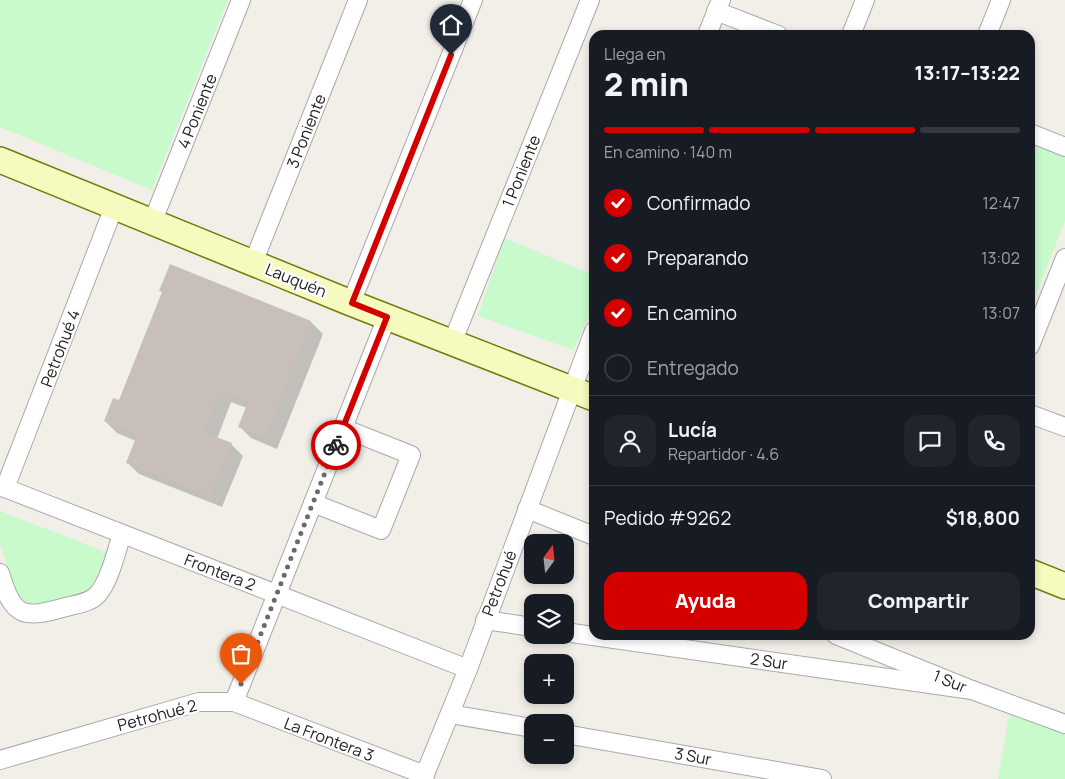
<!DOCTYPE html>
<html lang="es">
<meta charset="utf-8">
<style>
body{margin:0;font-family:Manrope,sans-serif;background:#20242c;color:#f1f3f6;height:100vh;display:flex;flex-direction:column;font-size:19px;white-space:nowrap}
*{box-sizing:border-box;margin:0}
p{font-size:16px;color:#9ea1a6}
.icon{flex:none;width:28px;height:28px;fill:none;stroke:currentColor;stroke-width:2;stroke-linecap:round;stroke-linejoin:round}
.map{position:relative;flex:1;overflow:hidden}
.sheet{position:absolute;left:589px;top:30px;width:446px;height:610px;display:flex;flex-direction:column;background:#171b24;border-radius:15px;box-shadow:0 2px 8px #0003}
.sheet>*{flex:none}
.needle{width:32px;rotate:15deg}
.tools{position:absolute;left:524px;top:534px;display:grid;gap:10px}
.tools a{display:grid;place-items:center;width:50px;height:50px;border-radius:10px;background:#171b24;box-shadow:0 2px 8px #0003;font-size:25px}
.pin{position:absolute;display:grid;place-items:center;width:42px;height:42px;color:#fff;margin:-51px -21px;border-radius:50% 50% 50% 0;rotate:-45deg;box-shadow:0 0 5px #0007}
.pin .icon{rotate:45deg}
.courier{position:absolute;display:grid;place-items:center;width:50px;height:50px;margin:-25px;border:4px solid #d40000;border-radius:50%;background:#fff;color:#222;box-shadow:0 1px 6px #0007}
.headline em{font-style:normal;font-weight:800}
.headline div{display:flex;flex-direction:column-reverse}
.headline{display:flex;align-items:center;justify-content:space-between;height:85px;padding:0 15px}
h1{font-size:32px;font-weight:800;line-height:38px}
.bar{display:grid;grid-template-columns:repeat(4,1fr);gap:8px 5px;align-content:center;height:60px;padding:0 15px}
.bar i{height:6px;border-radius:4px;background:#363941}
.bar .active{background:#d40000}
.bar p{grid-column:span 4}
.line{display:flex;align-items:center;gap:12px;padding:0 15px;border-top:1px solid #363941}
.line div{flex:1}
.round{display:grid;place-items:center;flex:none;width:52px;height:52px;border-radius:15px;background:#20242c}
ol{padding:0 15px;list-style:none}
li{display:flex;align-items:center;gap:15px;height:55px}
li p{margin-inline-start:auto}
li .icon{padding:5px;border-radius:50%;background:#d40000;color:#fff;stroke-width:4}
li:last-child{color:#9ea1a6}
li i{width:28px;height:28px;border:2px solid #363941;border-radius:50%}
.cta{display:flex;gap:10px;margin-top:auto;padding:10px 15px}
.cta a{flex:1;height:58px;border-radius:15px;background:#d40000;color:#fff;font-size:20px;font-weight:800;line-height:58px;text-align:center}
.cta a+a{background:#20242c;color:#f1f3f6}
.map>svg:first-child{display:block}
.park{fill:#c8facc}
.shadow{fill:#0003}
.building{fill:#c7bfb8}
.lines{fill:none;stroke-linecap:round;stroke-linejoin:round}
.street-casing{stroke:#a9a9a9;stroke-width:20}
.secondary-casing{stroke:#707d05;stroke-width:28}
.street{stroke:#fff;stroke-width:18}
.secondary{stroke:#f7fabf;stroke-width:25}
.done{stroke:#6b6a68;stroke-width:5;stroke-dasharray:0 9}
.route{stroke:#d40000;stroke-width:6}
.labels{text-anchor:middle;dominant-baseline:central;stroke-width:4.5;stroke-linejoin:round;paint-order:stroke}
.street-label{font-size:16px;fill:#222;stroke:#fff}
</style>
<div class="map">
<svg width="1065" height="779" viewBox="0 0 1065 779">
<rect width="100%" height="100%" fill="#f2efe9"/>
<g class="park">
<polygon points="0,0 228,0 152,190 0,127"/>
<polygon points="1030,138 1065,151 1065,221 1034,300 1030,299"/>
<polygon points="504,238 594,275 594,304 574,350 478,316"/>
<polygon points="0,511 106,552 98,581 86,595 30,608 16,597 0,543"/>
<polygon points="1010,709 1065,728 1065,779 998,779"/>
</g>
<polygon class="shadow" points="171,266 311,322 323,334 277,449 251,438 239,426 247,408 231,402 217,439 231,444 243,456 222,507 139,474 127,462 136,441 117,433 105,421 119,402 163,293"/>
<polygon class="building" points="170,264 311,321 265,438 238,427 248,402 220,391 203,432 232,443 210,496 126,463 137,435 104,421 113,398 119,400 162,292 159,291"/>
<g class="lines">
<defs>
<g id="street">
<polyline points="716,11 778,35"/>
<polyline points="707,35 721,0"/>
<polyline points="851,35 865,0"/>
<polyline points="987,35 1001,0"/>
<polyline points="1030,133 1065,147"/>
<polyline points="152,223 241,0"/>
<polyline points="253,263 358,0"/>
<polyline points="351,303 473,0"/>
<polyline points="452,343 590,0"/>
<polyline points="1030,346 1065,258"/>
<polyline points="1030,414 1065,427"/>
<polyline points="0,486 468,669"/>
<polyline points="5,488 114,207"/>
<polyline points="313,503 381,530 411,455 343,428"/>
<polyline points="527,509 594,536"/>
<path d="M0,573C13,618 23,619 66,607C77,604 90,603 98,594C110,580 116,552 122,534"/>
<polyline points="485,620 532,627"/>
<polyline points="565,632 972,690"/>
<polyline points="836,635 972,690 1065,724"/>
<polyline points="234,702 387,317"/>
<polyline points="450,714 532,728"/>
<polyline points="565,734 822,779"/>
<polyline points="0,760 199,702 234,702 425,775"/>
<polyline points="423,779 468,669 594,331"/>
</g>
<g id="secondary">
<polyline points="0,160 351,303 594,398"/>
<polyline points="1030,572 1065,586"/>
</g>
</defs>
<use href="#street" class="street-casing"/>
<use href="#secondary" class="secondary-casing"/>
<use href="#street" class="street"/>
<use href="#secondary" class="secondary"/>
</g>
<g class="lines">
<polyline class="done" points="241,684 336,445"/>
<polyline class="route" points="336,445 387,317 352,303 451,55"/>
</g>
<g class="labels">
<g class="street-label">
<text transform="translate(197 111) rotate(-68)">4 Poniente</text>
<text transform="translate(306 131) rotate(-68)">3 Poniente</text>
<text transform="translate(521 171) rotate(-68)">1 Poniente</text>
<text transform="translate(296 280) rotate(22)">Lauquén</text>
<text transform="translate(60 348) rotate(-69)">Petrohué 4</text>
<text transform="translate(220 572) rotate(21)">Frontera 2</text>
<text transform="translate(499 583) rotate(-69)">Petrohué</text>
<text transform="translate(769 661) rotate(8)">2 Sur</text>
<text transform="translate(950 681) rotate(22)">1 Sur</text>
<text transform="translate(157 715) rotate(-15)">Petrohué 2</text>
<text transform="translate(329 739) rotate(21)">La Frontera 3</text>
<text transform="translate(693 756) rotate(10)">3 Sur</text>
</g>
</g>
</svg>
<div class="tools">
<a><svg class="needle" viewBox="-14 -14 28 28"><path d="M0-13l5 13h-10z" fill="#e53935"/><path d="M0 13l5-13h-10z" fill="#9ea1a6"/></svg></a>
<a><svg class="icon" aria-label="layers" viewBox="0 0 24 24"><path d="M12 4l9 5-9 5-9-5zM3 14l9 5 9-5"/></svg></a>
<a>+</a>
<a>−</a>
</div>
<div class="pin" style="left:241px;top:684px;background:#ea580c"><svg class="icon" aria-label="bag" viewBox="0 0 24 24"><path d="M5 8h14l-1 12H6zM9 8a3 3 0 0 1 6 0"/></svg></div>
<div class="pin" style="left:451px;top:55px;background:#1f2937"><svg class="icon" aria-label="home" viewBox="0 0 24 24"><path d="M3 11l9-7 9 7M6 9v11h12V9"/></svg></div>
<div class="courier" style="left:336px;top:445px"><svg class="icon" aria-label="bike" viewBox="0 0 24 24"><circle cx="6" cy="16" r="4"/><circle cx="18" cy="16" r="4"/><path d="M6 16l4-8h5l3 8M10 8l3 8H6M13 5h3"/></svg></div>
<section class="sheet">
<div class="headline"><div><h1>2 min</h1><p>Llega en</p></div><em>13:17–13:22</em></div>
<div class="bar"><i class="active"></i><i class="active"></i><i class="active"></i><i></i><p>En camino · 140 m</p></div>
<ol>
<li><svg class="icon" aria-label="check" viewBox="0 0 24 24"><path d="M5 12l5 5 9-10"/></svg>Confirmado<p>12:47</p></li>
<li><svg class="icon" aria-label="check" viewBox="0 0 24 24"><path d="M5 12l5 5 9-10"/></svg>Preparando<p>13:02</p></li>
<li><svg class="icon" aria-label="check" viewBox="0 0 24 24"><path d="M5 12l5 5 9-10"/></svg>En camino<p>13:07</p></li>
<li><i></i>Entregado</li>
</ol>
<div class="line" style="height:90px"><a class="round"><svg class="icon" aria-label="person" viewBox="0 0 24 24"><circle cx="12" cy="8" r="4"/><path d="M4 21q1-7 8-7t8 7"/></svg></a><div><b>Lucía</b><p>Repartidor · 4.6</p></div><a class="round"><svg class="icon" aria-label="chat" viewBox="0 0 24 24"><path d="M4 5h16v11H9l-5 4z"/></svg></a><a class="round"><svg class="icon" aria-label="phone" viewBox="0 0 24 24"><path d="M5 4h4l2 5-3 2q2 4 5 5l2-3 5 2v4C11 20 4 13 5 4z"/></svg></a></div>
<div class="line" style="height:65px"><div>Pedido #9262</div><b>$18,800</b></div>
<div class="cta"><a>Ayuda</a><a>Compartir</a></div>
</section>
</div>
